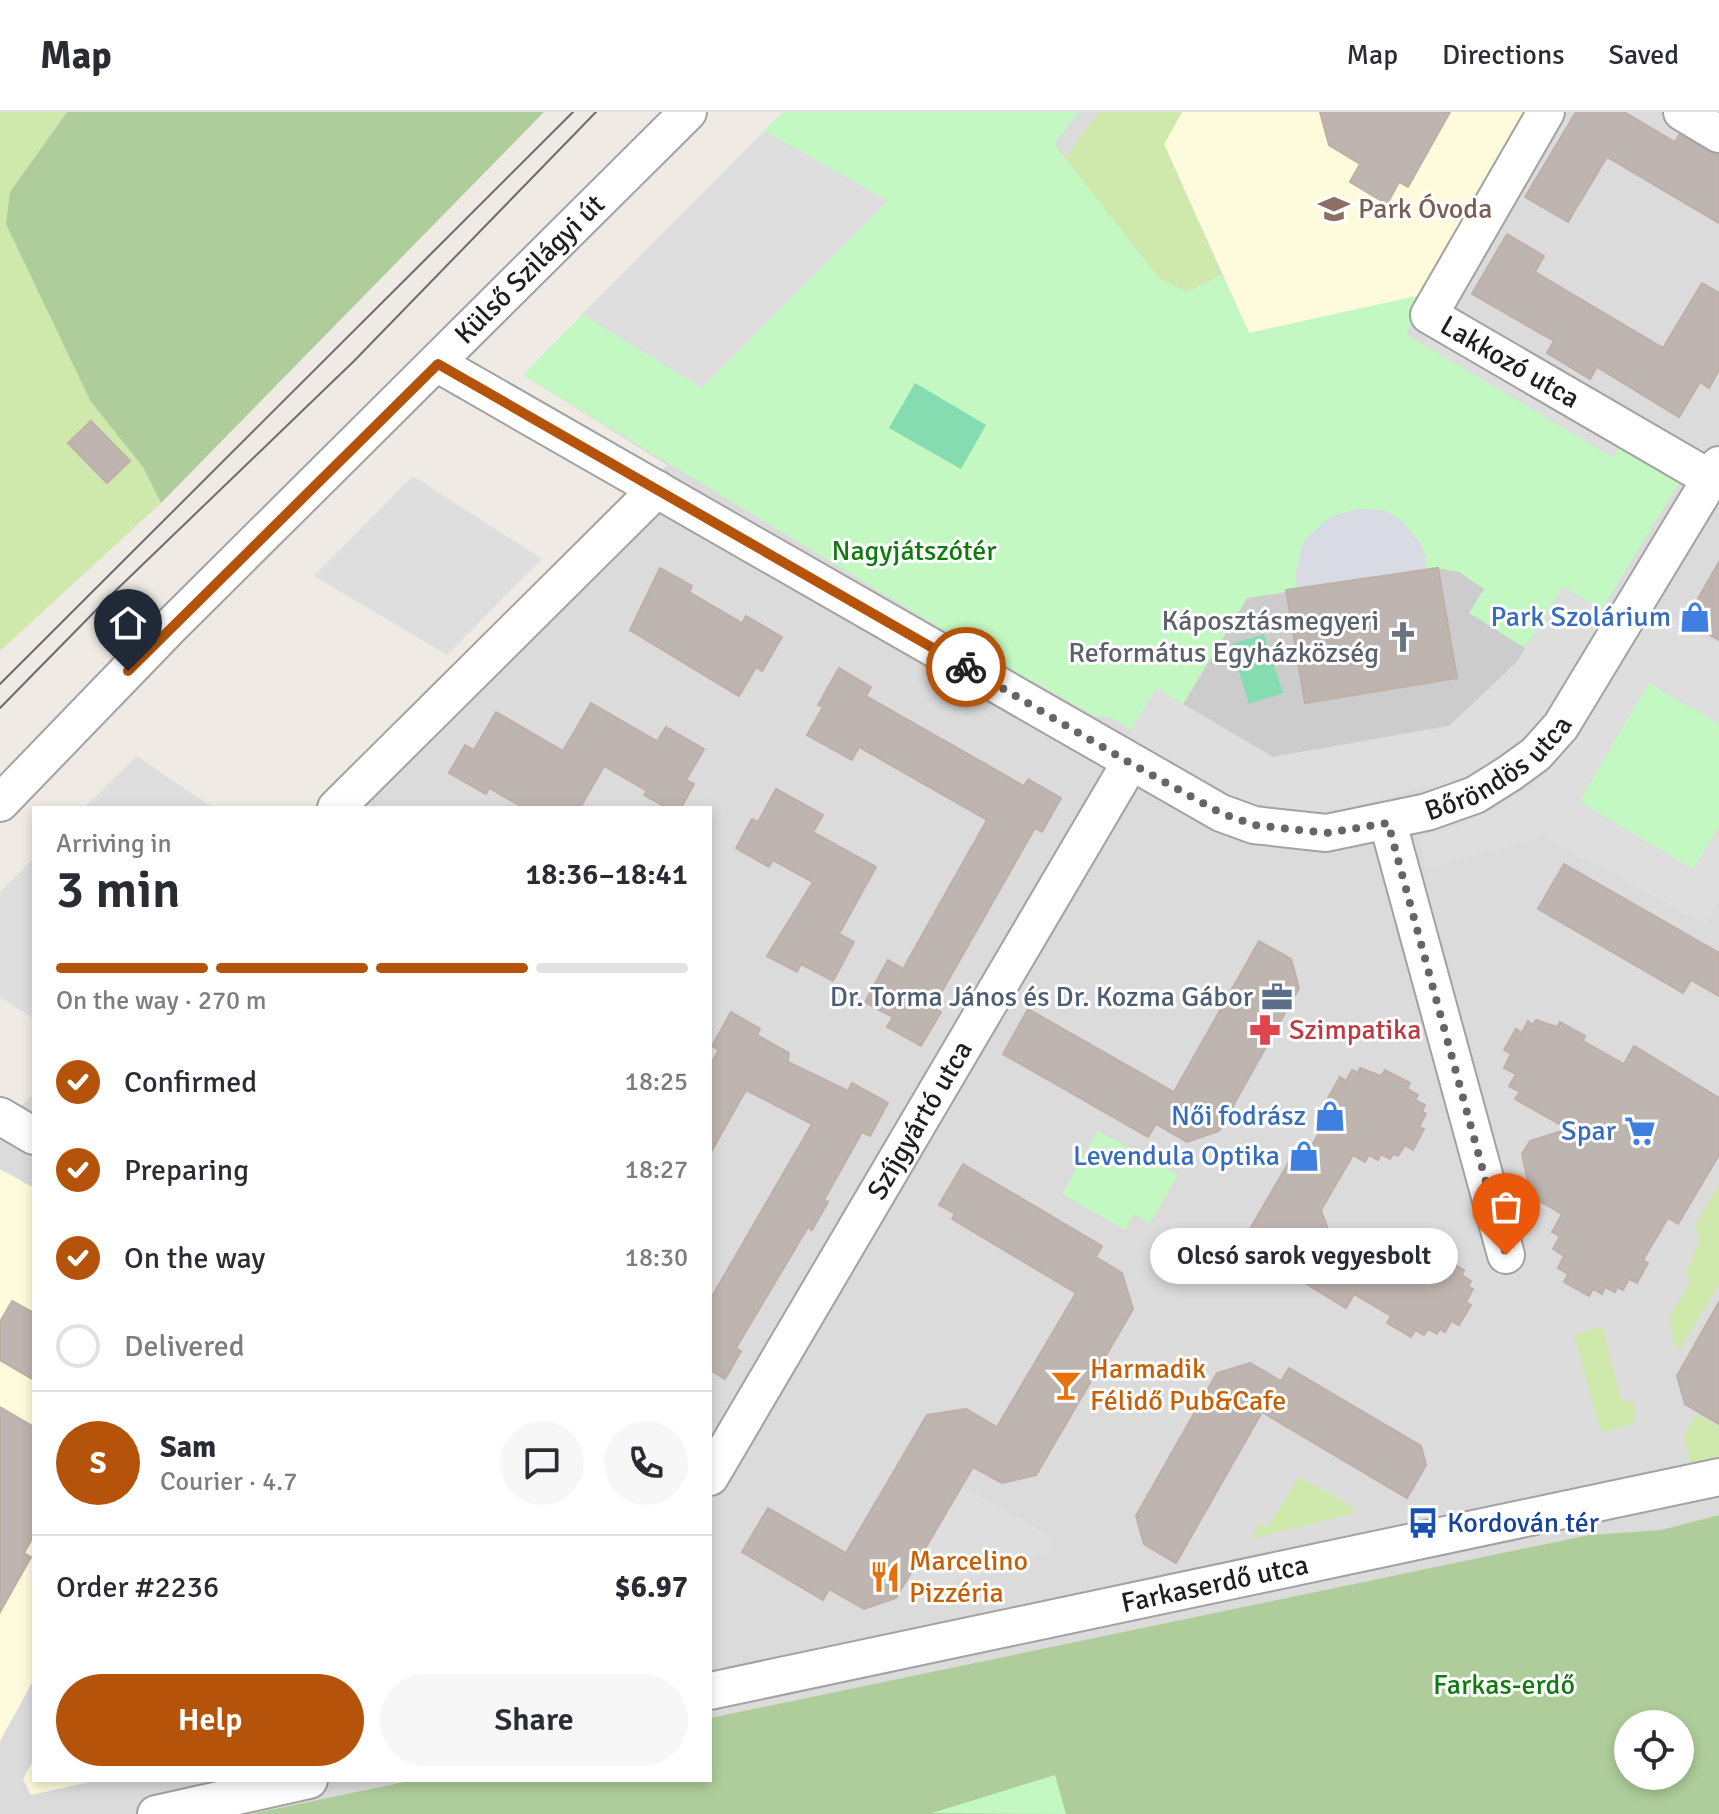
<!DOCTYPE html>
<meta charset="utf-8">
<style>
body{margin:0;font-family:Signika,sans-serif;background:#f7f7f7;color:#2b2b33;height:100vh;display:flex;flex-direction:column;font-size:30px;white-space:nowrap}
*{box-sizing:border-box;margin:0}
p{font-size:26px;color:#7c7c81}
.icon{flex:none;width:44px;height:44px;fill:none;stroke:currentColor;stroke-width:2;stroke-linecap:round;stroke-linejoin:round}
.map{position:relative;flex:1;overflow:hidden}
.panel{position:absolute;left:32px;top:694px;width:680px;height:976px;display:flex;flex-direction:column;background:#fff;border-radius:0px;box-shadow:0 4px 12px #0003}
.panel>*{flex:none}
.fabs{position:absolute;left:1614px;top:1598px;display:grid;gap:16px}
.fabs a{display:grid;place-items:center;width:80px;height:80px;border-radius:50%;background:#fff;box-shadow:0 4px 12px #0003;font-size:40px}
.pin{position:absolute;display:grid;place-items:center;width:68px;height:68px;color:#fff;margin:-82px -34px;border-radius:50% 50% 50% 0;rotate:-45deg;box-shadow:0 0 8px #0007}
.pin .icon{rotate:45deg}
.courier{position:absolute;display:grid;place-items:center;width:80px;height:80px;margin:-40px;border:6px solid #b45309;border-radius:50%;background:#fff;color:#222;box-shadow:0 2px 10px #0007}
.bubble{position:absolute;height:56px;border-radius:28px;background:#fff;box-shadow:0 4px 12px #0003;font-size:26px;font-weight:600;line-height:56px;text-align:center}
.overview em{font-style:normal;font-weight:600}
.overview div{display:flex;flex-direction:column-reverse}
.overview{display:flex;align-items:center;justify-content:space-between;height:136px;padding:0 24px}
h1{font-size:52px;font-weight:600;line-height:60px}
.bar{display:grid;grid-template-columns:repeat(4,1fr);gap:12px 8px;align-content:center;height:96px;padding:0 24px}
.bar i{height:10px;border-radius:6px;background:#e1e1e2}
.bar .selected{background:#b45309}
.bar p{grid-column:span 4}
.line{display:flex;align-items:center;gap:20px;padding:0 24px;border-top:2px solid #e1e1e2}
.line div{flex:1}
.round{display:grid;place-items:center;flex:none;width:84px;height:84px;border-radius:42px;background:#f7f7f7}
ol{padding:0 24px;list-style:none}
li{display:flex;align-items:center;gap:24px;height:88px}
li p{margin-inline-start:auto}
li .icon{padding:8px;border-radius:50%;background:#b45309;color:#fff;stroke-width:4}
li:last-child{color:#7c7c81}
li i{width:44px;height:44px;border:4px solid #e1e1e2;border-radius:50%}
.cta{display:flex;gap:16px;margin-top:auto;padding:16px 24px}
.cta a{flex:1;height:92px;border-radius:48px;background:#b45309;color:#fff;font-size:32px;font-weight:600;line-height:92px;text-align:center}
.cta a+a{background:#f7f7f7;color:#2b2b33}
header{display:flex;align-items:center;gap:48px;box-sizing:border-box;height:112px;padding:0 40px;background:#fff;border-bottom:2px solid #e1e1e2}
header strong{font-size:38px}
nav{display:flex;gap:44px;margin-inline-start:auto;font-size:28px}
.map>svg:first-child{display:block}
.residential{fill:#dcdbdb}
.education{fill:#fefbdd}
.religious{fill:#ccc}
.grass{fill:#cfe8ab}
.forest{fill:#aecd9a;fill-rule:evenodd}
.park{fill:#c3f8c2}
.pitch{fill:#84dcb0}
.parking{fill:#dedede}
.plaza{fill:#d8dae4}
.building{fill:#bfb5b0;stroke:#c0afa7;stroke-width:2}
.lines{fill:none;stroke-linecap:round;stroke-linejoin:round}
.minor-casing{stroke:#a2a2a2;stroke-width:40}
.minor{stroke:#fff;stroke-width:36}
.tram{stroke:#6c6c6c;stroke-width:2}
.done{stroke:#676563;stroke-width:8;stroke-dasharray:0 14.4}
.route{stroke:#b45309;stroke-width:10}
.labels{text-anchor:middle;dominant-baseline:central;stroke-width:6;stroke-linejoin:round;paint-order:stroke}
.education-label{font-size:28px;fill:#785e54;stroke:#fff;text-anchor:start}
.street-label{font-size:28px;fill:#1e1e1e;stroke:#fff}
.park-label{font-size:28px;fill:#117a0e;stroke:#fff}
.shop-label{font-size:28px;fill:#366cbe;stroke:#fff;text-anchor:end}
.worship-label{font-size:28px;fill:#5b616d;stroke:#fff;text-anchor:end}
.service-label{font-size:28px;fill:#4e5e75;stroke:#fff;text-anchor:end}
.health-label{font-size:28px;fill:#be3a42;stroke:#fff;text-anchor:start}
.food-label{font-size:28px;fill:#c56008;stroke:#fff;text-anchor:start}
.transit-label{font-size:28px;fill:#164399;stroke:#fff;text-anchor:start}
</style>
<header>
<strong>Map</strong>
<nav><a>Map</a><a>Directions</a><a>Saved</a></nav>
</header>
<div class="map">
<svg width="1719" height="1702" viewBox="0 0 1719 1702">
<rect width="100%" height="100%" fill="#efeae4"/>
<g class="residential">
<polygon points="783,0 1719,0 1719,1403 1661,1418 1589,1423 710,1606 710,696 315,696 667,353 523,263"/>
<polygon points="34,981 34,1668 414,1668 251,1702 0,1702 0,1015"/>
</g>
<g class="education">
<polygon points="1182,0 1532,0 1423,183 1249,221 1164,32"/>
<polygon points="0,1057 34,1076 34,1567 0,1629"/>
<polygon points="34,1647 34,1668 98,1668 31,1683 23,1667"/>
</g>
<polygon class="religious" points="1438,456 1460,460 1539,513 1517,550 1449,614 1273,645 1183,592 1247,486"/>
<g class="grass">
<polygon points="0,0 67,0 10,80 91,290 143,355 161,391 0,539"/>
<polygon points="1099,0 1182,0 1164,32 1222,163 1186,180 1160,167 1065,46"/>
<polygon points="1719,1072 1719,1172 1680,1237 1674,1234 1669,1205 1690,1171 1686,1159 1699,1131 1695,1112"/>
<polygon points="1602,1214 1622,1290 1633,1288 1636,1304 1632,1312 1604,1320 1600,1317 1574,1223"/>
<polygon points="1696,1302 1719,1314 1719,1351 1692,1357 1683,1324"/>
<polygon points="1299,1365 1353,1395 1354,1401 1252,1427 1258,1411 1267,1416"/>
</g>
<g class="forest">
<polygon points="67,0 544,0 161,391 143,355 91,290 6,112 10,80"/>
<path d="M1719,1403V1702H251L414,1668H710V1606L1589,1423L1661,1418ZM1628,1612H1680V1664H1628Z"/>
</g>
<g class="park">
<polygon points="783,0 1079,0 1054,32 1160,167 1187,180 1222,163 1249,221 1421,183 1407,223 1613,345 1624,328 1684,363 1601,498 1563,475 1525,536 1469,501 1484,477 1459,460 1438,456 1247,486 1183,592 1156,577 1131,618 1111,606 1095,604 970,534 523,263"/>
<polygon points="1649,571 1719,612 1719,714 1693,757 1579,690"/>
<polygon points="1098,1019 1178,1063 1150,1112 1134,1102 1125,1118 1062,1082"/>
<polygon points="1055,1663 1066,1702 932,1701"/>
</g>
<g class="pitch">
<polygon points="915,271 986,313 961,357 889,316"/>
<polygon points="1264,522 1283,581 1249,592 1231,532"/>
</g>
<g class="parking">
<polygon points="765,19 888,89 702,276 582,202"/>
<polygon points="1435,214 1624,328 1613,346 1424,232"/>
<polygon points="413,364 542,447 447,543 314,464"/>
<polygon points="1563,474 1610,504 1530,623 1504,645 1469,663 1351,695 1307,702 1275,701 1247,694 1126,627 1156,576 1273,645 1449,614 1517,550"/>
<polygon points="1653,495 1719,534 1719,612 1649,571 1579,689 1693,757 1719,714 1719,788 1705,812 1544,725 1425,757 1419,725 1466,711 1501,693 1530,675 1557,648 1595,595"/>
<polygon points="137,644 213,696 84,696"/>
<polygon points="34,746 34,907 0,885 0,780"/>
<polygon points="964,1375 1050,1424 1053,1440 916,1482 911,1466"/>
</g>
<polygon class="plaza" points="1357,397 1384,398 1402,409 1420,431 1426,445 1425,458 1297,476 1295,464 1303,429 1332,404"/>
<g class="building">
<polygon points="1320,0 1450,0 1408,75 1399,70 1387,92 1350,70 1360,52 1329,33"/>
<polygon points="1576,0 1624,0 1675,30 1679,23 1719,43 1719,111 1607,45 1568,110 1525,85"/>
<polygon points="1507,122 1544,144 1535,160 1663,236 1702,171 1719,181 1719,258 1709,276 1700,270 1679,305 1597,255 1590,267 1547,241 1554,229 1472,182"/>
<polygon points="91,309 130,349 107,371 68,331"/>
<polygon points="1719,450 1719,528 1685,509"/>
<polygon points="660,456 692,474 689,480 742,511 746,504 782,525 762,559 756,555 739,584 630,518"/>
<polygon points="1438,456 1457,566 1305,591 1286,478"/>
<polygon points="839,556 871,575 866,584 1024,674 1028,667 1061,686 1042,720 1035,716 933,895 941,900 921,934 887,915 893,905 865,890 888,848 903,857 987,708 859,635 852,648 807,623 823,595 818,593"/>
<polygon points="591,591 657,629 666,615 704,637 686,668 694,672 681,696 667,696 644,683 647,679 604,654 580,696 524,696 489,676 486,682 449,661 465,633 474,638 496,600 563,639"/>
<polygon points="776,677 823,703 813,720 876,755 839,822 854,830 833,869 801,852 797,860 767,844 813,770 773,748 769,755 736,736 752,707 758,710"/>
<polygon points="1564,752 1719,841 1719,884 1691,868 1683,881 1538,797"/>
<polygon points="1259,829 1291,847 1299,876 1219,1019 1187,1030 1156,1012 1148,1025 1003,942 1028,897 1174,980"/>
<polygon points="731,900 760,917 757,923 789,941 788,950 848,979 852,971 888,991 870,1024 862,1020 824,1088 828,1090 812,1118 808,1115 736,1236 741,1239 725,1267 710,1258 710,1188 812,1012 746,978 710,1042 710,953 719,938 712,934"/>
<polygon points="1536,908 1557,915 1560,910 1585,924 1583,929 1624,952 1634,934 1719,986 1719,1043 1678,1112 1668,1106 1643,1148 1648,1151 1637,1171 1629,1167 1623,1178 1617,1175 1615,1180 1605,1175 1602,1182 1593,1177 1589,1184 1564,1170 1568,1162 1558,1156 1564,1144 1553,1137 1560,1124 1552,1120 1562,1102 1531,1084 1522,1042 1530,1029 1568,1017 1515,987 1520,980 1509,974 1516,962 1504,956 1511,942 1504,938 1516,917 1522,921 1528,909 1533,913"/>
<polygon points="1360,956 1381,964 1385,958 1410,971 1407,977 1418,983 1415,988 1425,993 1422,1000 1426,1002 1419,1015 1424,1017 1413,1038 1405,1033 1398,1044 1393,1042 1390,1047 1381,1042 1378,1048 1369,1043 1365,1050 1353,1043 1321,1098 1330,1123 1380,1152 1387,1140 1393,1144 1399,1133 1405,1136 1407,1131 1428,1139 1431,1133 1456,1147 1453,1152 1464,1158 1462,1163 1471,1169 1468,1175 1473,1177 1466,1190 1471,1193 1459,1213 1451,1209 1445,1220 1440,1217 1437,1222 1428,1217 1424,1223 1415,1218 1411,1225 1387,1211 1391,1204 1354,1182 1346,1196 1254,1140 1250,1117 1300,1031 1310,1037 1336,991 1328,986 1340,965 1346,969 1352,958 1358,961"/>
<polygon points="963,1052 1102,1134 1096,1145 1122,1161 1133,1197 1036,1363 1002,1371 973,1355 896,1486 864,1497 829,1477 823,1488 742,1440 768,1396 846,1441 927,1303 966,1297 997,1315 1076,1181 952,1107 955,1102 939,1093"/>
<polygon points="12,1189 34,1201 34,1268 0,1248 0,1210"/>
<polygon points="1719,1190 1719,1312 1685,1292 1677,1264"/>
<polygon points="1250,1251 1281,1269 1289,1256 1421,1334 1426,1353 1407,1386 1262,1300 1176,1451 1144,1432 1136,1404 1217,1261"/>
<polygon points="0,1295 34,1315 34,1423 24,1441 31,1445 0,1500"/>
</g>
<g class="lines">
<defs>
<g id="minor">
<path id="s1" d="M1546,0L1429,203L1711,367"/>
<polyline points="1682,0 1719,22"/>
<path id="s2" d="M438,252L1221,701L1254,713L1326,721L1427,700L1475,683L1510,661L1536,642L1561,614L1719,353"/>
<path id="s3" d="M0,691L170,515L688,0"/>
<polyline points="336,696 657,377"/>
<polyline points="1388,711 1506,1143"/>
<polyline points="0,1004 34,1024"/>
<path id="s4" d="M710,1365L1130,651"/>
<path id="s5" d="M710,1579L1719,1365"/>
<polyline points="156,1702 309,1668"/>
</g>
</defs>
<use href="#minor" class="minor-casing"/>
<use href="#minor" class="minor"/>
<g class="tram">
<polyline points="0,572 573,0"/>
<polyline points="0,596 110,484 354,249 596,0"/>
</g>
</g>
<g class="lines">
<polyline class="done" points="966,555 1130,651 1221,701 1254,713 1326,721 1388,711 1506,1143"/>
<polyline class="route" points="128,559 438,252 966,555"/>
</g>
<defs>
<symbol id="school-bare" viewBox="-9 -9 18 18"><path d="M0-5L7-2L0 1L-7-2ZM-4 1L0 2.5L4 1V4Q0 6-4 4Z" fill="#8d6e63" stroke="#fff" stroke-width="2.5" paint-order="stroke"/></symbol>
<symbol id="shop-bare" viewBox="-9 -9 18 18"><path d="M-5-2.5h2.3a2.7 3.5 0 0 1 5.4 0H5L5.5 6h-11ZM-1.5-2.5h3a1.5 2.3 0 0 0-3 0Z" fill="#3f7fe0" stroke="#fff" stroke-width="2.5" paint-order="stroke"/></symbol>
<symbol id="church-bare" viewBox="-9 -9 18 18"><path d="M-1.2-6h2.4v3.5h3.3v2.4h-3.3V6h-2.4V-.1h-3.3v-2.4h3.3Z" fill="#6b7280" stroke="#fff" stroke-width="2.5" paint-order="stroke"/></symbol>
<symbol id="office-bare" viewBox="-9 -9 18 18"><path d="M-6-3h4V-5.5h4V-3h4V5H-6ZM-1-4.5V-3h2v-1.5ZM-6 0V1H6V0Z" fill="#5c6f8a" stroke="#fff" stroke-width="2.5" paint-order="stroke"/></symbol>
<symbol id="pharmacy-bare" viewBox="-9 -9 18 18"><path d="M-2-6h4v4h4v4h-4v4h-4v-4h-4v-4h4Z" fill="#e0444e" stroke="#fff" stroke-width="2.5" paint-order="stroke"/></symbol>
<symbol id="supermarket-bare" viewBox="-9 -9 18 18"><path d="M-6-5.5h2.5l.6 2H6L4.5 2H-2.5L-4.4-4H-6ZM-1.5 3.2a1.3 1.3 0 1 0 .1 0ZM3 3.2a1.3 1.3 0 1 0 .1 0Z" fill="#3f7fe0" stroke="#fff" stroke-width="2.5" paint-order="stroke"/></symbol>
<symbol id="bar-bare" viewBox="-9 -9 18 18"><path d="M-6-5H6L.8 .8V4.5H3.5V6h-7V4.5H-.8V.8Z" fill="#e8710a" stroke="#fff" stroke-width="2.5" paint-order="stroke"/></symbol>
<symbol id="bus-bare" viewBox="-9 -9 18 18"><path d="M-5-6H5V4H4V6H2V4H-2V6H-4V4H-5ZM-3.5-4V0h7V-4ZM-3.5 1.2v1.5H-2V1.2ZM2 1.2v1.5H3.5V1.2Z" fill="#1a4fb4" stroke="#fff" stroke-width="2.5" paint-order="stroke"/></symbol>
<symbol id="restaurant-bare" viewBox="-9 -9 18 18"><path d="M-5-6h1v4h1v-4h1v4h1v-4h1v5L-1.5 .5V6h-2V.5L-5-1ZM5-6V6H3V1.5H1.5Q1.5-4 5-6Z" fill="#e8710a" stroke="#fff" stroke-width="2.5" paint-order="stroke"/></symbol>
</defs>
<g fill-rule="evenodd">
<use href="#school-bare" x="1312" y="75" width="44" height="44"/>
<use href="#shop-bare" x="1673" y="483" width="44" height="44"/>
<use href="#church-bare" x="1381" y="503" width="44" height="44"/>
<use href="#office-bare" x="1255" y="863" width="44" height="44"/>
<use href="#pharmacy-bare" x="1243" y="896" width="44" height="44"/>
<use href="#shop-bare" x="1308" y="982" width="44" height="44"/>
<use href="#supermarket-bare" x="1618" y="997" width="44" height="44"/>
<use href="#shop-bare" x="1282" y="1022" width="44" height="44"/>
<use href="#bar-bare" x="1044" y="1251" width="44" height="44"/>
<use href="#bus-bare" x="1401" y="1389" width="44" height="44"/>
<use href="#restaurant-bare" x="863" y="1443" width="44" height="44"/>
</g>
<g class="labels">
<g class="education-label">
<text x="1358" y="97">Park Óvoda</text>
</g>
<g class="street-label">
<text stroke="none"><textPath href="#s3" startOffset="752">Külső Szilágyi út</textPath></text>
<text stroke="none"><textPath href="#s1" startOffset="328">Lakkozó utca</textPath></text>
<text stroke="none"><textPath href="#s2" startOffset="1198">Bőröndös utca</textPath></text>
<text stroke="none"><textPath href="#s4" startOffset="414">Szíjgyártó utca</textPath></text>
<text stroke="none"><textPath href="#s5" startOffset="516">Farkaserdő utca</textPath></text>
</g>
<g class="park-label">
<text x="914" y="439">Nagyjátszótér</text>
<text x="1504" y="1573">Farkas-erdő</text>
</g>
<g class="shop-label">
<text x="1671" y="505">Park Szolárium</text>
<text x="1306" y="1004">Női fodrász</text>
<text x="1616" y="1019">Spar</text>
<text x="1280" y="1044">Levendula Optika</text>
</g>
<g class="worship-label">
<text x="1379" y="509">Káposztásmegyeri<tspan x="1379" dy="32">Református Egyházközség</tspan></text>
</g>
<g class="service-label">
<text x="1253" y="885">Dr. Torma János és Dr. Kozma Gábor</text>
</g>
<g class="health-label">
<text x="1289" y="918">Szimpatika</text>
</g>
<g class="food-label">
<text x="1090" y="1257">Harmadik<tspan x="1090" dy="32">Félidő Pub&amp;Cafe</tspan></text>
<text x="909" y="1449">Marcelino<tspan x="909" dy="32">Pizzéria</tspan></text>
</g>
<g class="transit-label">
<text x="1447" y="1411">Kordován tér</text>
</g>
</g>
</svg>
<div class="fabs">
<a><svg class="icon" aria-label="locate" viewBox="0 0 24 24"><circle cx="12" cy="12" r="6"/><path d="M12 2v4M12 18v4M2 12h4M18 12h4"/></svg></a>
</div>
<div class="pin" style="left:1506px;top:1143px;background:#ea580c"><svg class="icon" aria-label="bag" viewBox="0 0 24 24"><path d="M5 8h14l-1 12H6zM9 8a3 3 0 0 1 6 0"/></svg></div>
<div class="pin" style="left:128px;top:559px;background:#1f2937"><svg class="icon" aria-label="home" viewBox="0 0 24 24"><path d="M3 11l9-7 9 7M6 9v11h12V9"/></svg></div>
<div class="courier" style="left:966px;top:555px"><svg class="icon" aria-label="bike" viewBox="0 0 24 24"><circle cx="6" cy="16" r="4"/><circle cx="18" cy="16" r="4"/><path d="M6 16l4-8h5l3 8M10 8l3 8H6M13 5h3"/></svg></div>
<div class="bubble" style="left:1150px;top:1116px;width:308px">Olcsó sarok vegyesbolt</div>
<section class="panel">
<div class="overview"><div><h1>3 min</h1><p>Arriving in</p></div><em>18:36–18:41</em></div>
<div class="bar"><i class="selected"></i><i class="selected"></i><i class="selected"></i><i></i><p>On the way · 270 m</p></div>
<ol>
<li><svg class="icon" aria-label="check" viewBox="0 0 24 24"><path d="M5 12l5 5 9-10"/></svg>Confirmed<p>18:25</p></li>
<li><svg class="icon" aria-label="check" viewBox="0 0 24 24"><path d="M5 12l5 5 9-10"/></svg>Preparing<p>18:27</p></li>
<li><svg class="icon" aria-label="check" viewBox="0 0 24 24"><path d="M5 12l5 5 9-10"/></svg>On the way<p>18:30</p></li>
<li><i></i>Delivered</li>
</ol>
<div class="line" style="height:144px"><b class="round" style="background:#b45309;color:#fff">S</b><div><b>Sam</b><p>Courier · 4.7</p></div><a class="round"><svg class="icon" aria-label="chat" viewBox="0 0 24 24"><path d="M4 5h16v11H9l-5 4z"/></svg></a><a class="round"><svg class="icon" aria-label="phone" viewBox="0 0 24 24"><path d="M5 4h4l2 5-3 2q2 4 5 5l2-3 5 2v4C11 20 4 13 5 4z"/></svg></a></div>
<div class="line" style="height:104px"><div>Order #2236</div><b>$6.97</b></div>
<div class="cta"><a>Help</a><a>Share</a></div>
</section>
</div>
